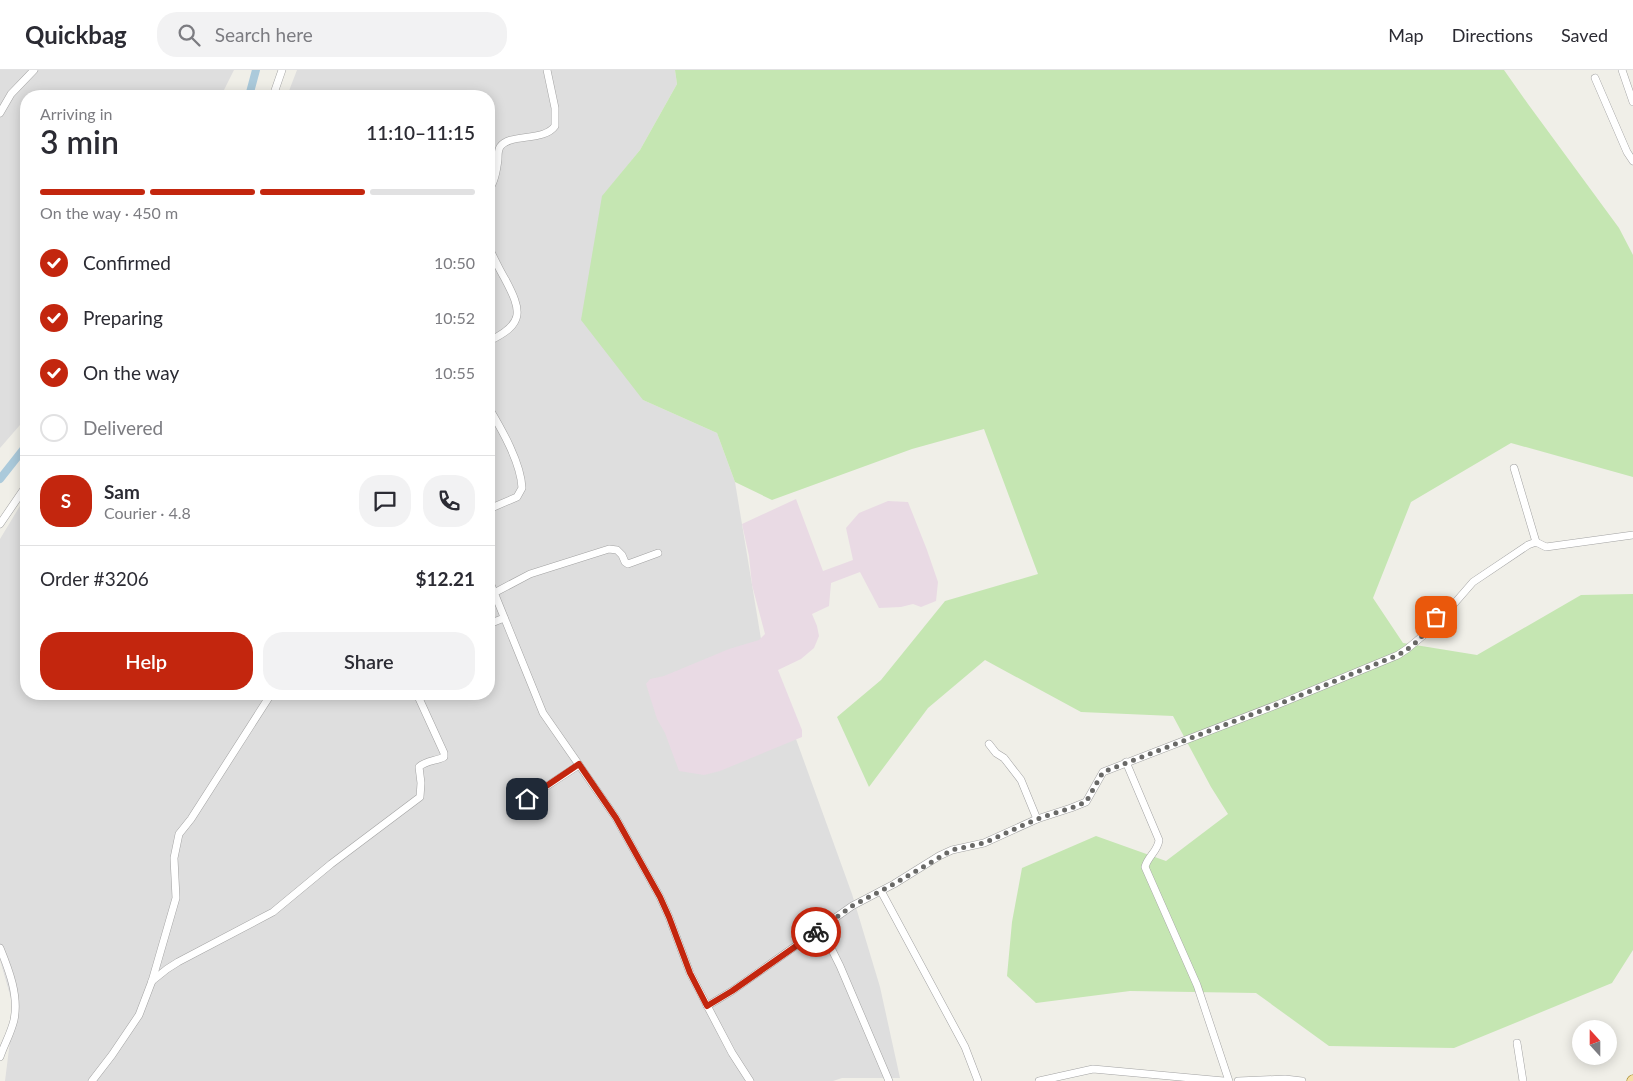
<!DOCTYPE html>
<meta charset="utf-8">
<style>
body{margin:0;font-family:Lato,sans-serif;background:#f2f2f3;color:#2b2b33;height:100vh;display:flex;flex-direction:column;font-size:19px;white-space:nowrap}
*{box-sizing:border-box;margin:0}
p{font-size:16px;color:#7c7c81}
.icon{flex:none;width:28px;height:28px;fill:none;stroke:currentColor;stroke-width:2;stroke-linecap:round;stroke-linejoin:round}
.map{position:relative;flex:1;overflow:hidden}
.sheet{position:absolute;left:20px;top:20px;width:475px;height:610px;display:flex;flex-direction:column;background:#fff;border-radius:20px;box-shadow:0 2px 12px #0003}
.sheet>*{flex:none}
.needle{width:32px;rotate:339deg}
.fabs{position:absolute;left:1572px;top:950px;display:grid;gap:10px}
.fabs a{display:grid;place-items:center;width:45px;height:45px;border-radius:50%;background:#fff;box-shadow:0 2px 12px #0003;font-size:25px}
.pin{position:absolute;display:grid;place-items:center;width:42px;height:42px;color:#fff;margin:-21px;border-radius:10px;box-shadow:0 2px 8px #0006}
.courier{position:absolute;display:grid;place-items:center;width:50px;height:50px;margin:-25px;border:4px solid #c3260e;border-radius:50%;background:#fff;color:#222;box-shadow:0 1px 6px #0007}
.summary em{font-style:normal;font-weight:600}
.summary div{display:flex;flex-direction:column-reverse}
.summary{display:flex;align-items:center;justify-content:space-between;height:85px;padding:0 20px}
h1{font-size:32px;font-weight:600;line-height:38px}
.bar{display:grid;grid-template-columns:repeat(4,1fr);gap:8px 5px;align-content:center;height:60px;padding:0 20px}
.bar i{height:6px;border-radius:4px;background:#e1e1e2}
.bar .active{background:#c3260e}
.bar p{grid-column:span 4}
.line{display:flex;align-items:center;gap:12px;padding:0 20px;border-top:1px solid #e1e1e2}
.line div{flex:1}
.round{display:grid;place-items:center;flex:none;width:52px;height:52px;border-radius:20px;background:#f2f2f3}
ol{padding:0 20px;list-style:none}
li{display:flex;align-items:center;gap:15px;height:55px}
li p{margin-inline-start:auto}
li .icon{padding:5px;border-radius:50%;background:#c3260e;color:#fff;stroke-width:4}
li:last-child{color:#7c7c81}
li i{width:28px;height:28px;border:2px solid #e1e1e2;border-radius:50%}
.button{display:flex;gap:10px;margin-top:auto;padding:10px 20px}
.button a{flex:1;height:58px;border-radius:20px;background:#c3260e;color:#fff;font-size:20px;font-weight:600;line-height:58px;text-align:center}
.button a+a{background:#f2f2f3;color:#2b2b33}
header{display:flex;align-items:center;gap:30px;box-sizing:border-box;height:70px;padding:0 25px;background:#fff;border-bottom:1px solid #e1e1e2}
header strong{font-size:24px}
nav{display:flex;gap:28px;margin-inline-start:auto;font-size:18px}
.search{width:350px;height:45px;background:#f2f2f3;display:flex;align-items:center;gap:12px;box-sizing:border-box;padding:0 18px;border-radius:20px;color:#7c7c81;font-size:19px}
.map>svg:first-child{display:block}
.residential{fill:#dedede}
.industrial{fill:#e9dae4}
.grass{fill:#c5e6b2}
.lines{fill:none;stroke-linecap:round;stroke-linejoin:round}
.canal{stroke:#abcadb;stroke-width:8}
.street-casing{stroke:#a2a2a2;stroke-width:8}
.primary-casing{stroke:#93780a;stroke-width:11}
.street{stroke:#fff;stroke-width:7}
.primary{stroke:#f6dea7;stroke-width:10}
.done{stroke:#696967;stroke-width:5;stroke-dasharray:0 9}
.route{stroke:#c3260e;stroke-width:6}
</style>
<header>
<strong>Quickbag</strong>
<div class="search"><svg class="icon" aria-label="search" viewBox="0 0 24 24"><circle cx="10" cy="10" r="6"/><path d="M15 15l6 6"/></svg>Search here</div>
<nav><a>Map</a><a>Directions</a><a>Saved</a></nav>
</header>
<div class="map">
<svg width="1633" height="1011" viewBox="0 0 1633 1011">
<rect width="100%" height="100%" fill="#f0efe8"/>
<g class="residential">
<polygon points="0,0 234,0 221,26 26,26 26,348 0,378"/>
<polygon points="297,0 675,0 677,14 640,80 602,127 643,330 717,363 735,412 762,575 852,824 880,917 900,1008 842,1008 833,1011 5,1011 14,939 0,890 0,469 26,426 26,624 489,624 489,26 287,26"/>
</g>
<polygon class="industrial" points="796,429 823,501 853,490 846,458 859,443 888,431 908,432 927,480 938,512 936,531 921,537 913,534 901,537 879,538 860,502 831,513 829,536 812,544 817,556 819,566 814,578 801,589 778,600 802,660 802,667 720,701 704,705 679,701 665,663 657,649 646,614 650,609 664,606 729,579 759,570 765,564 752,515 749,486 742,454"/>
<polygon class="grass" points="675,0 1504,0 1528,34 1619,158 1633,185 1633,407 1511,373 1411,432 1373,528 1403,573 1477,585 1581,525 1633,524 1633,880 1612,913 1454,978 1329,976 1256,923 1130,921 1036,933 1007,906 1012,852 1022,798 1096,766 1166,791 1228,744 1211,717 1173,646 1081,642 985,590 928,638 869,717 837,647 881,610 945,531 1038,504 984,359 912,379 772,430 735,412 717,363 643,330 581,250 602,126 640,80 677,14"/>
<g class="lines">
<g class="canal">
<polyline points="249,26 256,0"/>
<polyline points="0,409 26,376"/>
</g>
<defs>
<g id="street">
<polyline points="1622,0 1633,32"/>
<polyline points="1595,8 1627,82 1633,91"/>
<polyline points="273,26 282,0"/>
<polyline points="0,43 11,24 34,0"/>
<path d="M489,119C495,112 497,98 498,89C498,85 498,80 500,77C509,63 544,72 555,56V38L547,0"/>
<path d="M489,178C494,188 499,199 505,209C522,241 525,254 489,271"/>
<path d="M489,338C502,360 521,393 522,418L517,427L489,439"/>
<polyline points="1514,398 1536,472"/>
<polyline points="0,454 26,416"/>
<polyline points="489,510 543,643 616,748 660,827 669,847 690,903 732,983 750,1011"/>
<polyline points="494,523 530,504 609,479 617,480 622,485 625,492 628,494 658,483"/>
<polyline points="489,554 504,548"/>
<polyline points="989,674 996,683 1004,688 1021,710 1037,749"/>
<path d="M1126,692L1159,770C1158,781 1148,786 1145,797L1197,915L1229,1011"/>
<polyline points="527,729 579,695"/>
<polyline points="881,821 965,977 978,1011"/>
<polyline points="821,858 840,896 889,1011"/>
<path d="M0,878C9,900 19,926 14,950C11,963 4,975 0,987"/>
<path d="M152,911L167,899L178,892L273,842L331,794L420,727L421,713L419,697C425,691 436,691 444,687V683L417,624"/>
<polyline points="707,936 732,921 852,836 894,814 939,786 952,780 984,773 1037,749 1071,738 1086,732 1103,702 1284,632 1398,585 1407,579 1425,564 1436,547 1453,535 1473,512 1528,475 1536,472 1546,477 1633,465"/>
<polyline points="1517,973 1523,1011"/>
<polyline points="92,1011 112,985 139,945 152,911 176,828 174,788 179,764 191,749 271,624"/>
<polyline points="1039,1011 1093,999 1224,1011"/>
<polyline points="1238,1011 1285,1009 1302,1011"/>
</g>
<polyline id="primary" points="1632,1011 1633,1010"/>
</defs>
<use href="#street" class="street-casing"/>
<use href="#primary" class="primary-casing"/>
<use href="#street" class="street"/>
<use href="#primary" class="primary"/>
</g>
<g class="lines">
<path class="done" d="M816,862L852,836L894,814L952,780L984,773L1037,749L1071,738L1086,732L1103,702L1284,632L1398,585C1416,575 1425,564 1436,547"/>
<polyline class="route" points="527,729 579,694 616,748 660,827 669,847 690,903 707,936 732,921 816,862"/>
</g>
</svg>
<div class="fabs">
<a><svg class="needle" viewBox="-14 -14 28 28"><path d="M0-13l5 13h-10z" fill="#e53935"/><path d="M0 13l5-13h-10z" fill="#7c7c81"/></svg></a>
</div>
<div class="pin" style="left:1436px;top:547px;background:#ea580c"><svg class="icon" aria-label="bag" viewBox="0 0 24 24"><path d="M5 8h14l-1 12H6zM9 8a3 3 0 0 1 6 0"/></svg></div>
<div class="pin" style="left:527px;top:729px;background:#1f2937"><svg class="icon" aria-label="home" viewBox="0 0 24 24"><path d="M3 11l9-7 9 7M6 9v11h12V9"/></svg></div>
<div class="courier" style="left:816px;top:862px"><svg class="icon" aria-label="bike" viewBox="0 0 24 24"><circle cx="6" cy="16" r="4"/><circle cx="18" cy="16" r="4"/><path d="M6 16l4-8h5l3 8M10 8l3 8H6M13 5h3"/></svg></div>
<section class="sheet">
<div class="summary"><div><h1>3 min</h1><p>Arriving in</p></div><em>11:10–11:15</em></div>
<div class="bar"><i class="active"></i><i class="active"></i><i class="active"></i><i></i><p>On the way · 450 m</p></div>
<ol>
<li><svg class="icon" aria-label="check" viewBox="0 0 24 24"><path d="M5 12l5 5 9-10"/></svg>Confirmed<p>10:50</p></li>
<li><svg class="icon" aria-label="check" viewBox="0 0 24 24"><path d="M5 12l5 5 9-10"/></svg>Preparing<p>10:52</p></li>
<li><svg class="icon" aria-label="check" viewBox="0 0 24 24"><path d="M5 12l5 5 9-10"/></svg>On the way<p>10:55</p></li>
<li><i></i>Delivered</li>
</ol>
<div class="line" style="height:90px"><b class="round" style="background:#c3260e;color:#fff">S</b><div><b>Sam</b><p>Courier · 4.8</p></div><a class="round"><svg class="icon" aria-label="chat" viewBox="0 0 24 24"><path d="M4 5h16v11H9l-5 4z"/></svg></a><a class="round"><svg class="icon" aria-label="phone" viewBox="0 0 24 24"><path d="M5 4h4l2 5-3 2q2 4 5 5l2-3 5 2v4C11 20 4 13 5 4z"/></svg></a></div>
<div class="line" style="height:65px"><div>Order #3206</div><b>$12.21</b></div>
<div class="button"><a>Help</a><a>Share</a></div>
</section>
</div>
